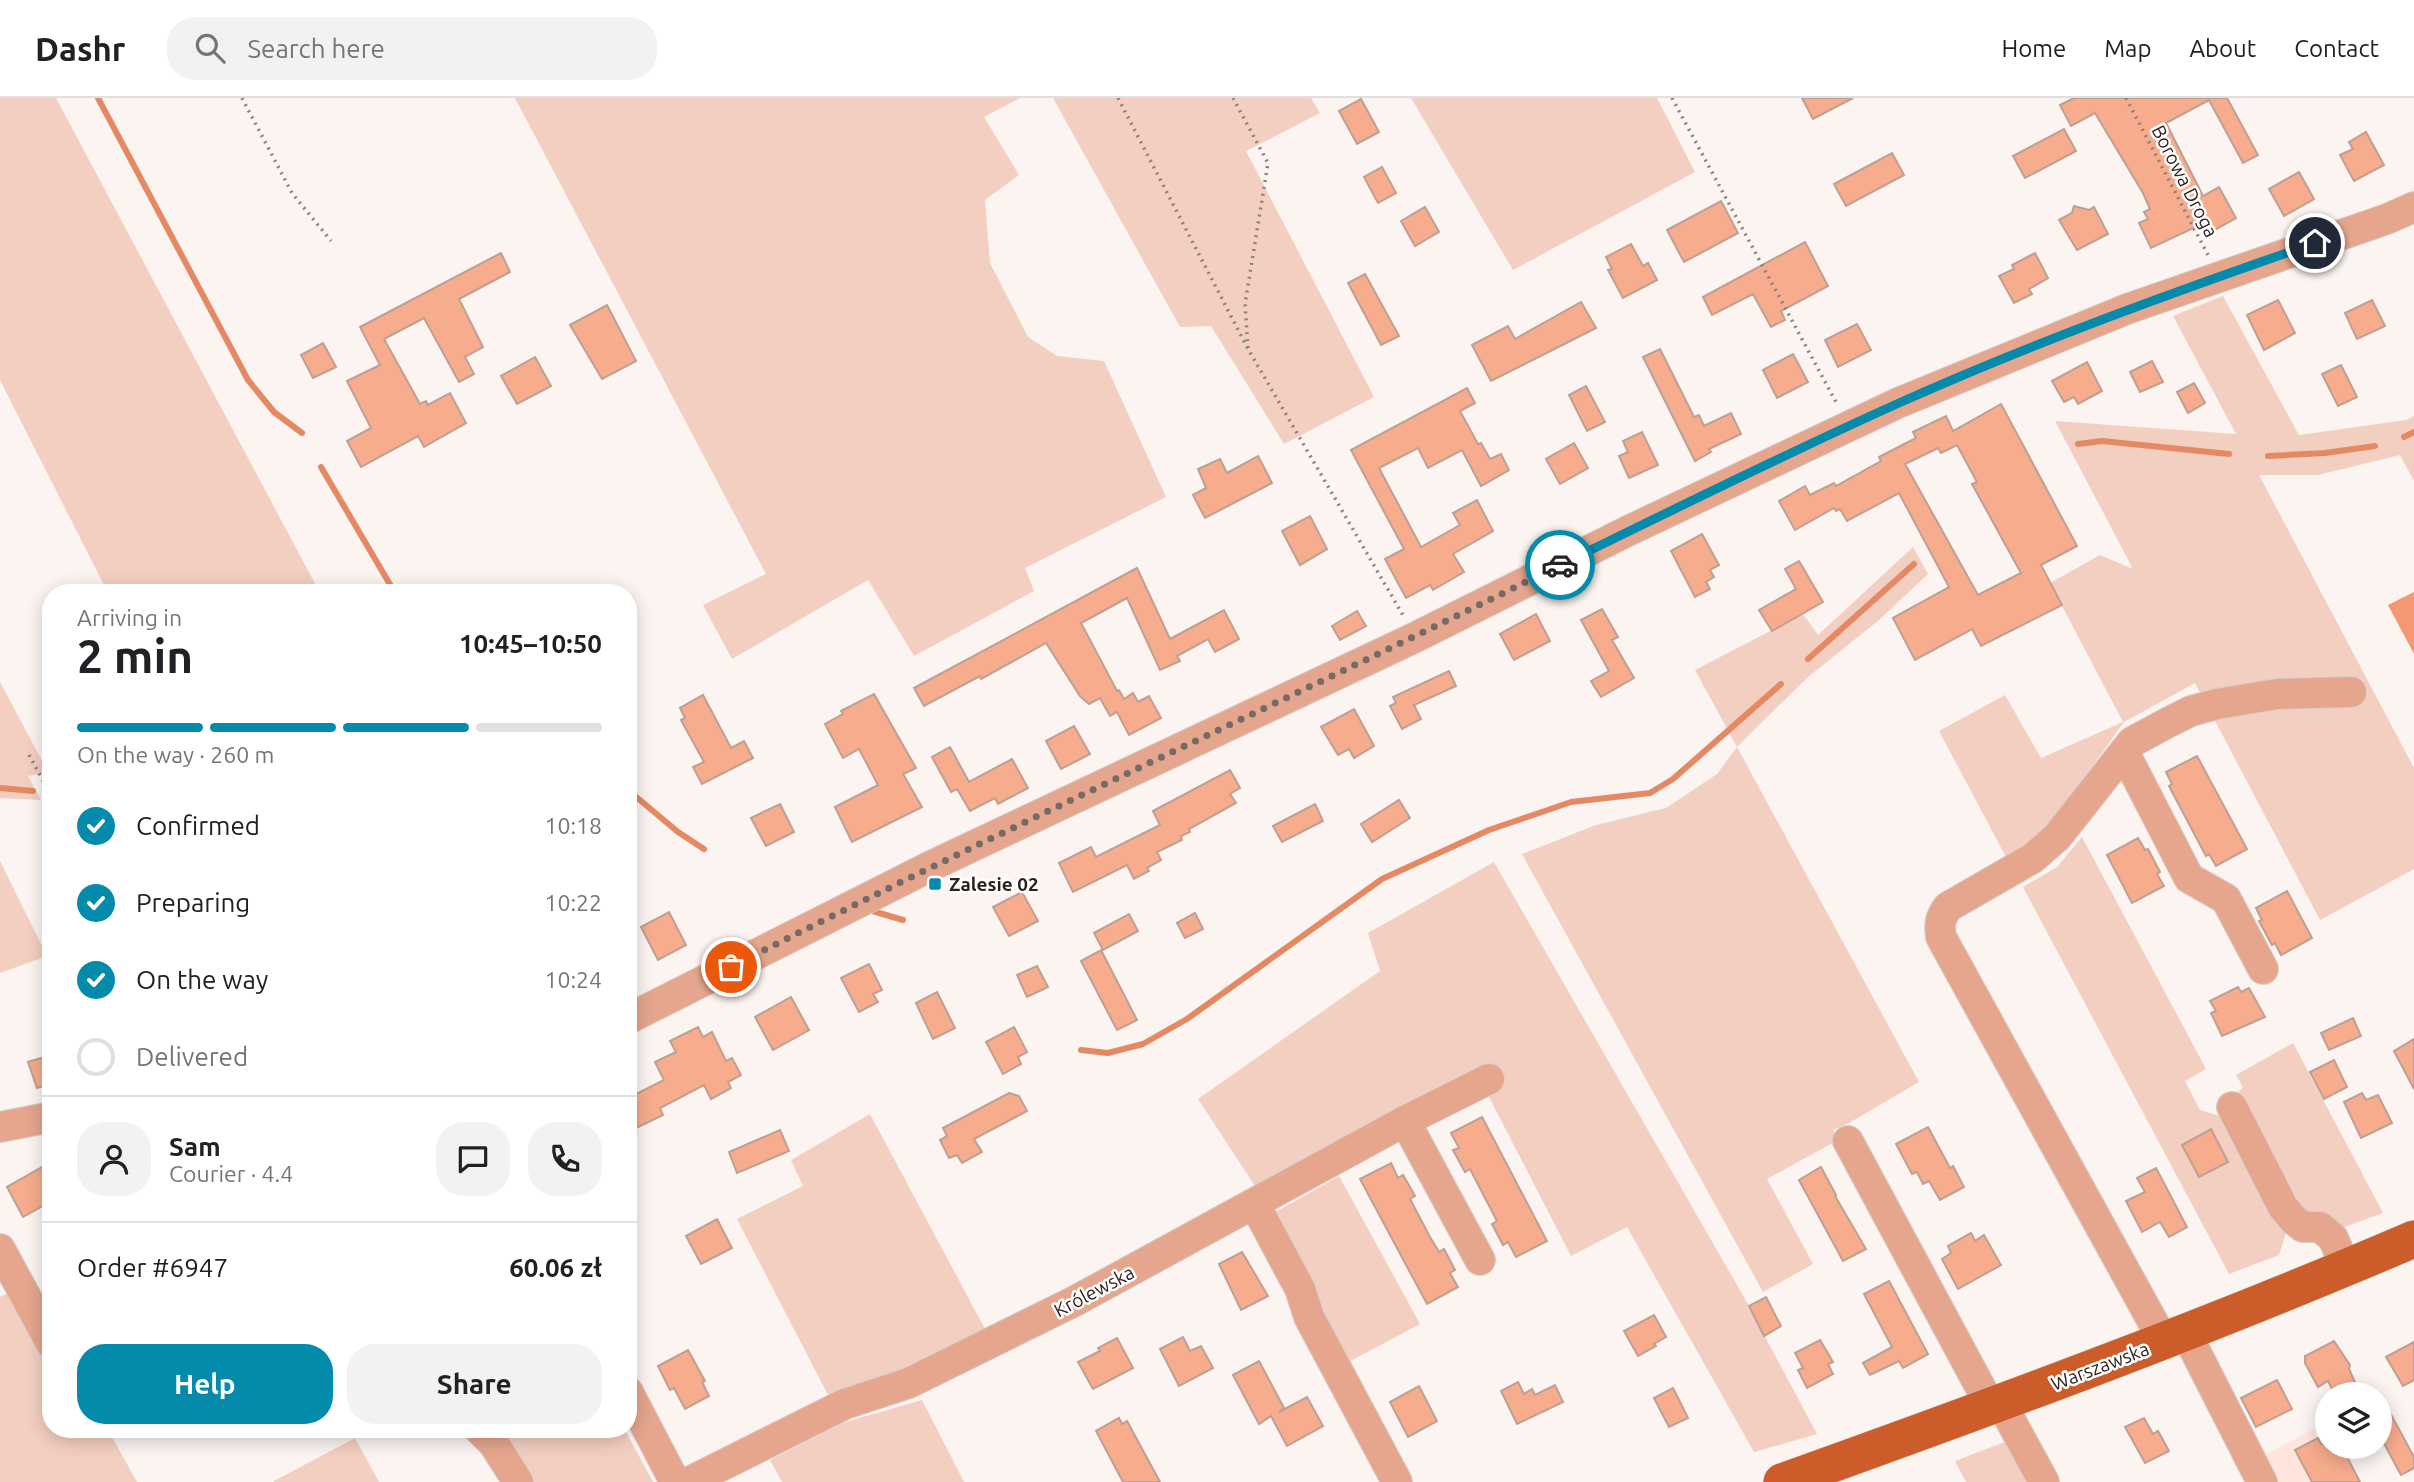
<!DOCTYPE html>
<meta charset="utf-8">
<style>
body{margin:0;font-family:Ubuntu,sans-serif;background:#f2f2f2;color:#202124;height:100vh;display:flex;flex-direction:column;font-size:26px;white-space:nowrap}
*{box-sizing:border-box;margin:0}
p{font-size:23px;color:#757577}
.icon{flex:none;width:38px;height:38px;fill:none;stroke:currentColor;stroke-width:2;stroke-linecap:round;stroke-linejoin:round}
.map{position:relative;flex:1;overflow:hidden}
.sheet{position:absolute;left:42px;top:486px;width:595px;height:854px;display:flex;flex-direction:column;background:#fff;border-radius:28px;box-shadow:0 4px 18px #0003}
.sheet>*{flex:none}
.buttons{position:absolute;left:2315px;top:1284px;display:grid;gap:14px}
.buttons a{display:grid;place-items:center;width:77px;height:77px;border-radius:50%;background:#fff;box-shadow:0 4px 18px #0003;font-size:35px}
.pin{position:absolute;display:grid;place-items:center;width:60px;height:60px;color:#fff;margin:-30px;border:4px solid #fff;border-radius:50%;box-shadow:0 2px 7px #0007}
.courier{position:absolute;display:grid;place-items:center;width:70px;height:70px;margin:-35px;border:5px solid #048aaa;border-radius:50%;background:#fff;color:#222;box-shadow:0 2px 9px #0007}
.headline em{font-style:normal;font-weight:700}
.headline div{display:flex;flex-direction:column-reverse}
.headline{display:flex;align-items:center;justify-content:space-between;height:119px;padding:0 35px}
h1{font-size:46px;font-weight:700;line-height:52px}
.bar{display:grid;grid-template-columns:repeat(4,1fr);gap:10px 7px;align-content:center;height:84px;padding:0 35px}
.bar i{height:9px;border-radius:5px;background:#e0e0e0}
.bar .active{background:#048aaa}
.bar p{grid-column:span 4}
.line{display:flex;align-items:center;gap:18px;padding:0 35px;border-top:2px solid #e0e0e0}
.line div{flex:1}
.round{display:grid;place-items:center;flex:none;width:74px;height:74px;border-radius:28px;background:#f2f2f2}
ol{padding:0 35px;list-style:none}
li{display:flex;align-items:center;gap:21px;height:77px}
li p{margin-inline-start:auto}
li .icon{padding:7px;border-radius:50%;background:#048aaa;color:#fff;stroke-width:4}
li:last-child{color:#757577}
li i{width:38px;height:38px;border:4px solid #e0e0e0;border-radius:50%}
.button{display:flex;gap:14px;margin-top:auto;padding:14px 35px}
.button a{flex:1;height:80px;border-radius:28px;background:#048aaa;color:#fff;font-size:28px;font-weight:700;line-height:80px;text-align:center}
.button a+a{background:#f2f2f2;color:#202124}
header{display:flex;align-items:center;gap:42px;box-sizing:border-box;height:98px;padding:0 35px;background:#fff;border-bottom:2px solid #e0e0e0}
header strong{font-size:33px}
nav{display:flex;gap:38px;margin-inline-start:auto;font-size:24px}
.search{width:490px;height:63px;background:#f2f2f2;display:flex;align-items:center;gap:18px;box-sizing:border-box;padding:0 24px;border-radius:28px;color:#757577;font-size:26px}
.map>svg:first-child{display:block}
.built{fill:#ffe5db}
.green{fill:#f3cfc1}
.forest{fill:#f49873}
.lines{fill:none;stroke-linecap:round;stroke-linejoin:round}
.stream{stroke:#e48964;stroke-width:6}
.building{fill:#f7ac8e;stroke:#bf9f92;stroke-width:2;fill-rule:evenodd}
.minor-casing{stroke:#d6ceca;stroke-width:32}
.major-casing{stroke:#d6ceca;stroke-width:38}
.path{stroke:#8b817d;stroke-width:3.5;stroke-dasharray:2 5;stroke-linecap:butt}
.minor{stroke:#e5a68d;stroke-width:30}
.major{stroke:#cc5d2b;stroke-width:37}
.done{stroke:#746a66;stroke-width:7;stroke-dasharray:0 12.6}
.route{stroke:#048aaa;stroke-width:9}
.poi-dot{fill:#048aaa;stroke:#fff;stroke-width:2.5}
.labels{text-anchor:middle;dominant-baseline:central;stroke-width:5;stroke-linejoin:round;paint-order:stroke}
.street-label{font-size:19px;fill:#2c201b;stroke:#fff}
.poi-label{font-size:19px;font-weight:bold;fill:#2c201b;stroke:#fff;text-anchor:start}
</style>
<header>
<strong>Dashr</strong>
<div class="search"><svg class="icon" aria-label="search" viewBox="0 0 24 24"><circle cx="10" cy="10" r="6"/><path d="M15 15l6 6"/></svg>Search here</div>
<nav><a>Home</a><a>Map</a><a>About</a><a>Contact</a></nav>
</header>
<div class="map">
<svg width="2414" height="1384" viewBox="0 0 2414 1384">
<rect width="100%" height="100%" fill="#fbf4f1"/>
<polygon class="built" points="2313,1331 2341,1384 2254,1384 2245,1368"/>
<g class="green">
<polygon points="0,0 56,0 320,495 108,495 0,282"/>
<polygon points="515,0 1020,0 984,19 1019,77 985,102 990,165 1028,239 1057,258 1104,263 1166,399 1025,470 1034,493 914,558 868,482 732,561 703,507 766,476"/>
<polygon points="1053,0 1311,0 1320,15 1246,53 1374,299 1284,346 1211,228 1180,229"/>
<polygon points="1411,0 1657,0 1695,74 1513,172"/>
<polygon points="2223,198 2299,337 2406,322 2414,318 2414,383 2400,357 2318,377 2259,377 2414,670 2414,771 2320,822 2195,585 2124,624 2043,738 2006,759 1939,633 2005,597 2041,660 2123,624 2050,485 2100,457 2133,471 2055,323 2236,336 2173,218"/>
<polygon points="1913,449 1928,476 1879,522 1808,579 1737,649 1919,984 1849,1025 1833,1032 1838,1042 1767,1081 1813,1166 1763,1194 1522,756 1596,727 1666,710 1717,676 1737,649 1695,572 1803,516 1818,537"/>
<polygon points="0,584 48,674 28,678 41,702 0,700"/>
<polygon points="2082,739 2206,971 2185,983 2200,1012 2223,1019 2286,1135 2279,1157 2229,1176 2023,789 2057,769"/>
<polygon points="0,763 47,858 0,875"/>
<polygon points="1494,764 1745,1201 1817,1336 1754,1354 1627,1129 1571,1158 1489,999 1495,974 1255,1088 1198,1001 1380,873 1368,835"/>
<polygon points="2293,945 2383,1115 2339,1131 2308,1119 2236,997 2243,989 2236,977"/>
<polygon points="870,1016 985,1231 904,1275 828,1297 737,1121 803,1088 791,1062"/>
<polygon points="1339,1078 1420,1226 1343,1267 1272,1116"/>
<polygon points="10,1194 51,1269 51,1332 108,1332 137,1384 0,1384 0,1199"/>
<polygon points="922,1302 964,1384 782,1384 770,1362 842,1325"/>
<polygon points="498,1332 625,1332 653,1384 527,1384"/>
<polygon points="355,1340 379,1384 273,1384 274,1383"/>
<polygon points="2007,1343 2027,1384 1966,1384 1955,1363"/>
</g>
<polygon class="forest" points="2414,494 2414,556 2388,507"/>
<g class="lines">
<g class="stream">
<polyline points="98,0 248,282 274,314 302,335"/>
<polyline points="2404,339 2414,334"/>
<polyline points="2078,346 2102,343 2229,356"/>
<polyline points="2268,358 2325,355 2375,348"/>
<polyline points="321,369 395,495"/>
<polyline points="1808,561 1914,466"/>
<polyline points="0,690 33,693"/>
<polyline points="628,692 678,734 704,751"/>
<polyline points="869,812 903,822"/>
<polyline points="1081,952 1108,955 1143,946 1187,921 1382,781 1489,732 1571,704 1650,695 1673,681 1781,586"/>
</g>
</g>
<g class="building">
<polygon points="1802,0 1853,0 1813,21"/>
<polygon points="2074,0 2227,0 2258,57 2243,65 2209,2 2166,25 2203,98 2219,89 2236,120 2209,135 2204,125 2151,150 2139,125 2148,121 2144,114 2150,111 2143,95 2095,15 2071,28 2060,7"/>
<polygon points="1361,1 1379,34 1357,46 1339,13"/>
<polygon points="2064,31 2076,53 2025,80 2013,58"/>
<polygon points="2366,34 2384,67 2354,83 2340,57 2353,51 2349,44"/>
<polygon points="1892,55 1904,77 1846,108 1834,86"/>
<polygon points="1382,69 1396,95 1378,105 1364,79"/>
<polygon points="2299,74 2314,101 2284,118 2269,91"/>
<polygon points="1721,103 1738,135 1684,164 1667,132"/>
<polygon points="2074,108 2089,112 2094,109 2108,136 2077,152 2059,122 2072,115"/>
<polygon points="1425,109 1439,134 1415,148 1401,123"/>
<polygon points="1805,144 1828,188 1781,213 1785,222 1771,229 1753,196 1712,217 1703,199"/>
<polygon points="1631,146 1643,168 1648,165 1657,182 1623,200 1608,172 1612,171 1606,159"/>
<polygon points="501,155 510,174 459,201 483,249 465,259 474,276 459,284 424,220 384,241 420,306 426,303 428,307 450,295 466,325 424,349 418,338 361,369 347,343 371,330 347,283 380,267 360,229"/>
<polygon points="2035,155 2048,180 2029,191 2032,196 2014,205 1999,178 2014,171 2012,167"/>
<polygon points="1365,176 1399,238 1381,247 1348,185"/>
<polygon points="2278,202 2295,235 2264,252 2247,217"/>
<polygon points="2372,202 2385,228 2357,241 2345,215"/>
<polygon points="1581,204 1596,230 1491,283 1472,247 1508,228 1515,241"/>
<polygon points="607,207 636,263 602,281 570,227"/>
<polygon points="1857,226 1871,252 1838,269 1825,242"/>
<polygon points="323,245 336,269 313,280 301,257"/>
<polygon points="1660,251 1694,319 1699,317 1704,328 1731,315 1741,336 1709,351 1711,354 1695,363 1643,259"/>
<polygon points="1793,256 1808,284 1777,300 1763,272"/>
<polygon points="535,259 551,288 517,306 501,278"/>
<polygon points="2152,263 2163,284 2140,294 2130,274"/>
<polygon points="2087,264 2102,293 2078,306 2074,299 2064,304 2052,283"/>
<polygon points="2341,267 2357,299 2338,308 2322,276"/>
<polygon points="2194,285 2205,305 2188,315 2177,294"/>
<polygon points="1586,288 1605,324 1587,333 1569,297"/>
<polygon points="1467,290 1475,305 1460,313 1478,346 1481,345 1490,361 1501,356 1509,372 1481,388 1462,352 1428,370 1418,350 1379,370 1421,449 1460,427 1453,415 1477,402 1493,433 1453,456 1464,474 1433,492 1430,487 1406,500 1385,461 1404,451 1351,352"/>
<path d="M2001,306L2077,448L2041,467L2062,507L1981,548L1972,531L1915,562L1893,520L1949,489L1899,395L1847,423L1840,411L1836,413L1834,410L1795,432L1779,403L1805,388L1810,397L1834,385L1836,388L1881,363L1879,359L1916,340L1913,334L1946,318L1953,333ZM1957,347L1977,384L1972,386L2021,475L1978,497L1905,366L1938,350L1941,355Z"/>
<polygon points="1642,334 1658,367 1629,380 1619,358 1628,354 1623,343"/>
<polygon points="1574,345 1588,370 1560,386 1546,361"/>
<polygon points="1258,358 1272,385 1205,420 1193,397 1206,390 1198,371 1220,361 1227,375"/>
<polygon points="1310,418 1327,451 1300,467 1282,433"/>
<polygon points="1702,436 1719,467 1710,472 1714,479 1706,484 1710,491 1695,499 1671,453"/>
<polygon points="1799,463 1823,504 1772,533 1759,512 1796,491 1785,471"/>
<polygon points="1137,470 1170,541 1224,512 1239,541 1215,554 1208,541 1177,558 1180,563 1160,572 1127,500 1081,525 1117,593 1119,592 1124,601 1133,595 1138,604 1149,598 1161,620 1129,637 1117,614 1110,618 1100,600 1089,606 1080,598 1046,545 981,581 980,578 924,608 914,590"/>
<polygon points="1602,511 1618,539 1612,542 1634,580 1601,599 1591,583 1609,573 1581,522"/>
<polygon points="1357,513 1366,528 1340,542 1332,528"/>
<polygon points="1536,516 1550,543 1514,562 1500,536"/>
<polygon points="1449,573 1456,588 1414,607 1421,621 1402,631 1390,608 1396,605 1393,599"/>
<polygon points="874,596 916,670 903,676 922,709 852,744 835,709 878,687 859,651 843,660 825,626 843,616 841,613"/>
<polygon points="703,597 731,650 744,643 753,660 702,686 693,669 704,664 681,622 685,620 680,610"/>
<polygon points="1354,611 1374,648 1354,660 1349,651 1338,657 1321,629"/>
<polygon points="1074,628 1090,656 1061,671 1046,643"/>
<polygon points="950,649 969,684 1012,661 1028,690 998,706 995,700 970,713 957,691 951,694 932,659"/>
<polygon points="2197,658 2247,751 2216,768 2209,756 2206,758 2169,688 2172,686 2166,674"/>
<polygon points="1230,672 1240,690 1230,696 1236,705 1189,731 1190,734 1181,738 1182,742 1157,754 1161,762 1147,770 1149,773 1134,781 1127,767 1073,794 1059,765 1091,749 1096,759 1160,727 1153,713"/>
<polygon points="1399,702 1410,720 1372,744 1361,726"/>
<polygon points="780,706 794,734 766,748 751,720"/>
<polygon points="1315,706 1323,723 1282,744 1273,728"/>
<polygon points="2138,740 2145,752 2148,751 2160,774 2157,776 2164,788 2132,805 2107,757"/>
<polygon points="2287,793 2312,840 2281,857 2275,845 2272,847 2259,823 2262,822 2256,810"/>
<polygon points="1022,794 1038,823 1009,838 993,809"/>
<polygon points="669,814 686,847 658,862 641,829"/>
<polygon points="1195,815 1203,831 1185,840 1177,825"/>
<polygon points="1129,816 1138,833 1103,852 1094,835"/>
<polygon points="1101,852 1137,922 1117,932 1081,863"/>
<polygon points="869,866 882,892 873,896 878,904 859,914 841,880"/>
<polygon points="1037,868 1048,889 1027,899 1017,877"/>
<polygon points="2238,889 2241,894 2249,890 2265,919 2222,938 2211,915 2216,913 2210,903"/>
<polygon points="937,894 955,930 933,941 916,905"/>
<polygon points="791,899 809,932 773,952 755,919"/>
<polygon points="2353,920 2361,938 2329,952 2321,935"/>
<polygon points="698,929 703,939 712,934 726,963 732,960 741,977 728,984 731,990 711,1001 704,987 660,1010 663,1017 628,1034 628,1000 664,982 655,964 676,954 670,943"/>
<polygon points="1014,929 1027,954 1018,959 1021,966 1003,976 986,944"/>
<polygon points="2414,941 2414,991 2394,953"/>
<polygon points="51,957 51,986 37,990 28,964"/>
<polygon points="2334,962 2347,989 2324,1001 2310,974"/>
<polygon points="1009,995 1019,998 1027,1013 974,1041 982,1054 962,1065 957,1057 949,1060 940,1042 947,1038 943,1030"/>
<polygon points="2362,995 2366,1002 2378,997 2392,1025 2361,1040 2344,1004"/>
<polygon points="1482,1019 1547,1143 1516,1159 1508,1144 1503,1147 1492,1126 1497,1123 1470,1071 1465,1074 1453,1052 1459,1050 1451,1035"/>
<polygon points="1928,1029 1950,1070 1953,1068 1964,1089 1940,1102 1929,1083 1923,1086 1917,1074 1912,1076 1896,1046"/>
<polygon points="2211,1031 2228,1064 2199,1079 2182,1047"/>
<polygon points="780,1032 789,1053 737,1075 729,1054"/>
<polygon points="51,1064 51,1099 44,1102 46,1106 23,1119 7,1089"/>
<polygon points="1391,1065 1398,1080 1403,1077 1415,1098 1410,1101 1430,1139 1439,1154 1444,1151 1455,1172 1450,1175 1458,1189 1427,1206 1360,1081"/>
<polygon points="1821,1069 1836,1097 1835,1098 1866,1151 1843,1163 1799,1082"/>
<polygon points="2156,1070 2187,1129 2169,1139 2160,1124 2142,1134 2126,1103 2145,1094 2137,1080"/>
<polygon points="717,1121 732,1150 701,1166 686,1138"/>
<polygon points="1971,1135 1975,1143 1984,1137 2001,1167 1958,1191 1942,1161 1951,1155 1948,1148"/>
<polygon points="1242,1154 1268,1198 1241,1212 1219,1166"/>
<polygon points="1889,1183 1928,1256 1903,1270 1899,1263 1870,1277 1863,1265 1892,1249 1864,1196"/>
<polygon points="1766,1199 1781,1228 1764,1238 1749,1208"/>
<polygon points="1654,1217 1666,1239 1654,1246 1656,1248 1638,1258 1624,1233"/>
<polygon points="1183,1239 1190,1253 1201,1248 1213,1270 1179,1288 1160,1251"/>
<polygon points="1117,1240 1133,1270 1093,1291 1078,1264 1100,1253 1098,1250"/>
<polygon points="1820,1242 1833,1264 1828,1266 1833,1276 1807,1290 1798,1272 1803,1270 1795,1255"/>
<polygon points="2334,1243 2350,1267 2349,1271 2355,1284 2334,1295 2328,1283 2318,1289 2305,1265 2305,1258"/>
<polygon points="2414,1244 2414,1282 2403,1288 2386,1259"/>
<polygon points="688,1252 705,1283 702,1284 709,1298 685,1311 674,1290 670,1292 658,1268"/>
<polygon points="1259,1263 1284,1310 1279,1314 1307,1299 1323,1328 1287,1348 1271,1318 1259,1326 1233,1277"/>
<polygon points="2277,1282 2292,1311 2256,1329 2241,1300"/>
<polygon points="1518,1284 1524,1296 1532,1291 1535,1297 1555,1287 1563,1304 1517,1326 1501,1293"/>
<polygon points="1419,1288 1437,1323 1408,1339 1390,1304"/>
<polygon points="1673,1290 1688,1320 1669,1329 1654,1300"/>
<polygon points="2380,1296 2414,1359 2414,1370 2401,1377 2380,1338"/>
<polygon points="1119,1320 1122,1326 1127,1323 1160,1384 1123,1384 1096,1333"/>
<polygon points="2144,1320 2153,1336 2158,1333 2169,1353 2145,1365 2125,1329"/>
<polygon points="2318,1340 2321,1346 2328,1344 2328,1349 2342,1349 2360,1384 2312,1384 2295,1352"/>
</g>
<g class="lines">
<defs>
<g id="minor">
<polyline points="2124,654 2189,780 2226,801 2263,871"/>
<polyline points="628,921 931,768 1416,539 1630,432 1898,305 2127,211 2387,121 2414,109"/>
<polyline points="2232,1009 2283,1109 2294,1122 2303,1129 2320,1129 2333,1140 2346,1170"/>
<polyline points="1405,1023 1480,1162"/>
<polyline points="0,1029 51,1019"/>
<polyline points="1848,1043 1991,1309"/>
<polyline points="1255,1107 1300,1191 1309,1219 1397,1384"/>
<polyline points="0,1151 51,1245"/>
<polyline points="2186,1235 2262,1384"/>
<path d="M2164,1244L1941,839C1939,826 1940,820 1948,809L2033,760L2057,739L2132,644L2169,624L2191,613L2217,606L2277,596L2351,594"/>
<polyline points="628,1294 675,1384"/>
<polyline points="2001,1305 2044,1384"/>
<polyline points="480,1332 494,1346 518,1384"/>
<polyline points="689,1384 845,1306 909,1285 1075,1203 1405,1023 1489,981"/>
</g>
<path id="major" d="M1782,1384C1994,1308 2206,1230 2414,1141"/>
</defs>
<use href="#minor" class="minor-casing"/>
<use href="#major" class="major-casing"/>
<g class="path">
<polyline points="242,0 292,95 331,143"/>
<polyline points="1118,0 1248,251 1404,519"/>
<polyline points="1233,0 1268,65 1245,206 1248,250"/>
<polyline points="1672,0 1837,306"/>
<polyline points="2126,0 2208,157"/>
<polyline points="29,657 51,697"/>
</g>
<use href="#minor" class="minor"/>
<use href="#major" class="major"/>
</g>
<g class="lines">
<path class="done" d="M731,869C1005,729 1285,604 1560,467"/>
<path class="route" d="M1560,467C1673,412 1785,356 1899,305C2035,244 2174,194 2315,145"/>
</g>
<rect class="poi-dot" x="928" y="779" width="14" height="14" rx="3.5"/>
<g class="labels">
<g class="street-label">
<text transform="translate(2185 83) rotate(63)">Borowa Droga</text>
<text transform="translate(1094 1193) rotate(-28)">Królewska</text>
<text transform="translate(2100 1268) rotate(-21)">Warszawska</text>
</g>
<g class="poi-label">
<text x="949" y="786">Zalesie 02</text>
</g>
</g>
</svg>
<div class="buttons">
<a><svg class="icon" aria-label="layers" viewBox="0 0 24 24"><path d="M12 4l9 5-9 5-9-5zM3 14l9 5 9-5"/></svg></a>
</div>
<div class="pin" style="left:731px;top:869px;background:#ea580c"><svg class="icon" aria-label="bag" viewBox="0 0 24 24"><path d="M5 8h14l-1 12H6zM9 8a3 3 0 0 1 6 0"/></svg></div>
<div class="pin" style="left:2315px;top:145px;background:#1f2937"><svg class="icon" aria-label="home" viewBox="0 0 24 24"><path d="M3 11l9-7 9 7M6 9v11h12V9"/></svg></div>
<div class="courier" style="left:1560px;top:467px"><svg class="icon" aria-label="car" viewBox="0 0 24 24"><path d="M5 17H2v-5l4-1 3-4h7l3 4 3 1v5h-3M9 17h6M6 11h13"/><circle cx="7" cy="17" r="2"/><circle cx="17" cy="17" r="2"/></svg></div>
<section class="sheet">
<div class="headline"><div><h1>2 min</h1><p>Arriving in</p></div><em>10:45–10:50</em></div>
<div class="bar"><i class="active"></i><i class="active"></i><i class="active"></i><i></i><p>On the way · 260 m</p></div>
<ol>
<li><svg class="icon" aria-label="check" viewBox="0 0 24 24"><path d="M5 12l5 5 9-10"/></svg>Confirmed<p>10:18</p></li>
<li><svg class="icon" aria-label="check" viewBox="0 0 24 24"><path d="M5 12l5 5 9-10"/></svg>Preparing<p>10:22</p></li>
<li><svg class="icon" aria-label="check" viewBox="0 0 24 24"><path d="M5 12l5 5 9-10"/></svg>On the way<p>10:24</p></li>
<li><i></i>Delivered</li>
</ol>
<div class="line" style="height:126px"><a class="round"><svg class="icon" aria-label="person" viewBox="0 0 24 24"><circle cx="12" cy="8" r="4"/><path d="M4 21q1-7 8-7t8 7"/></svg></a><div><b>Sam</b><p>Courier · 4.4</p></div><a class="round"><svg class="icon" aria-label="chat" viewBox="0 0 24 24"><path d="M4 5h16v11H9l-5 4z"/></svg></a><a class="round"><svg class="icon" aria-label="phone" viewBox="0 0 24 24"><path d="M5 4h4l2 5-3 2q2 4 5 5l2-3 5 2v4C11 20 4 13 5 4z"/></svg></a></div>
<div class="line" style="height:91px"><div>Order #6947</div><b>60.06 zł</b></div>
<div class="button"><a>Help</a><a>Share</a></div>
</section>
</div>
